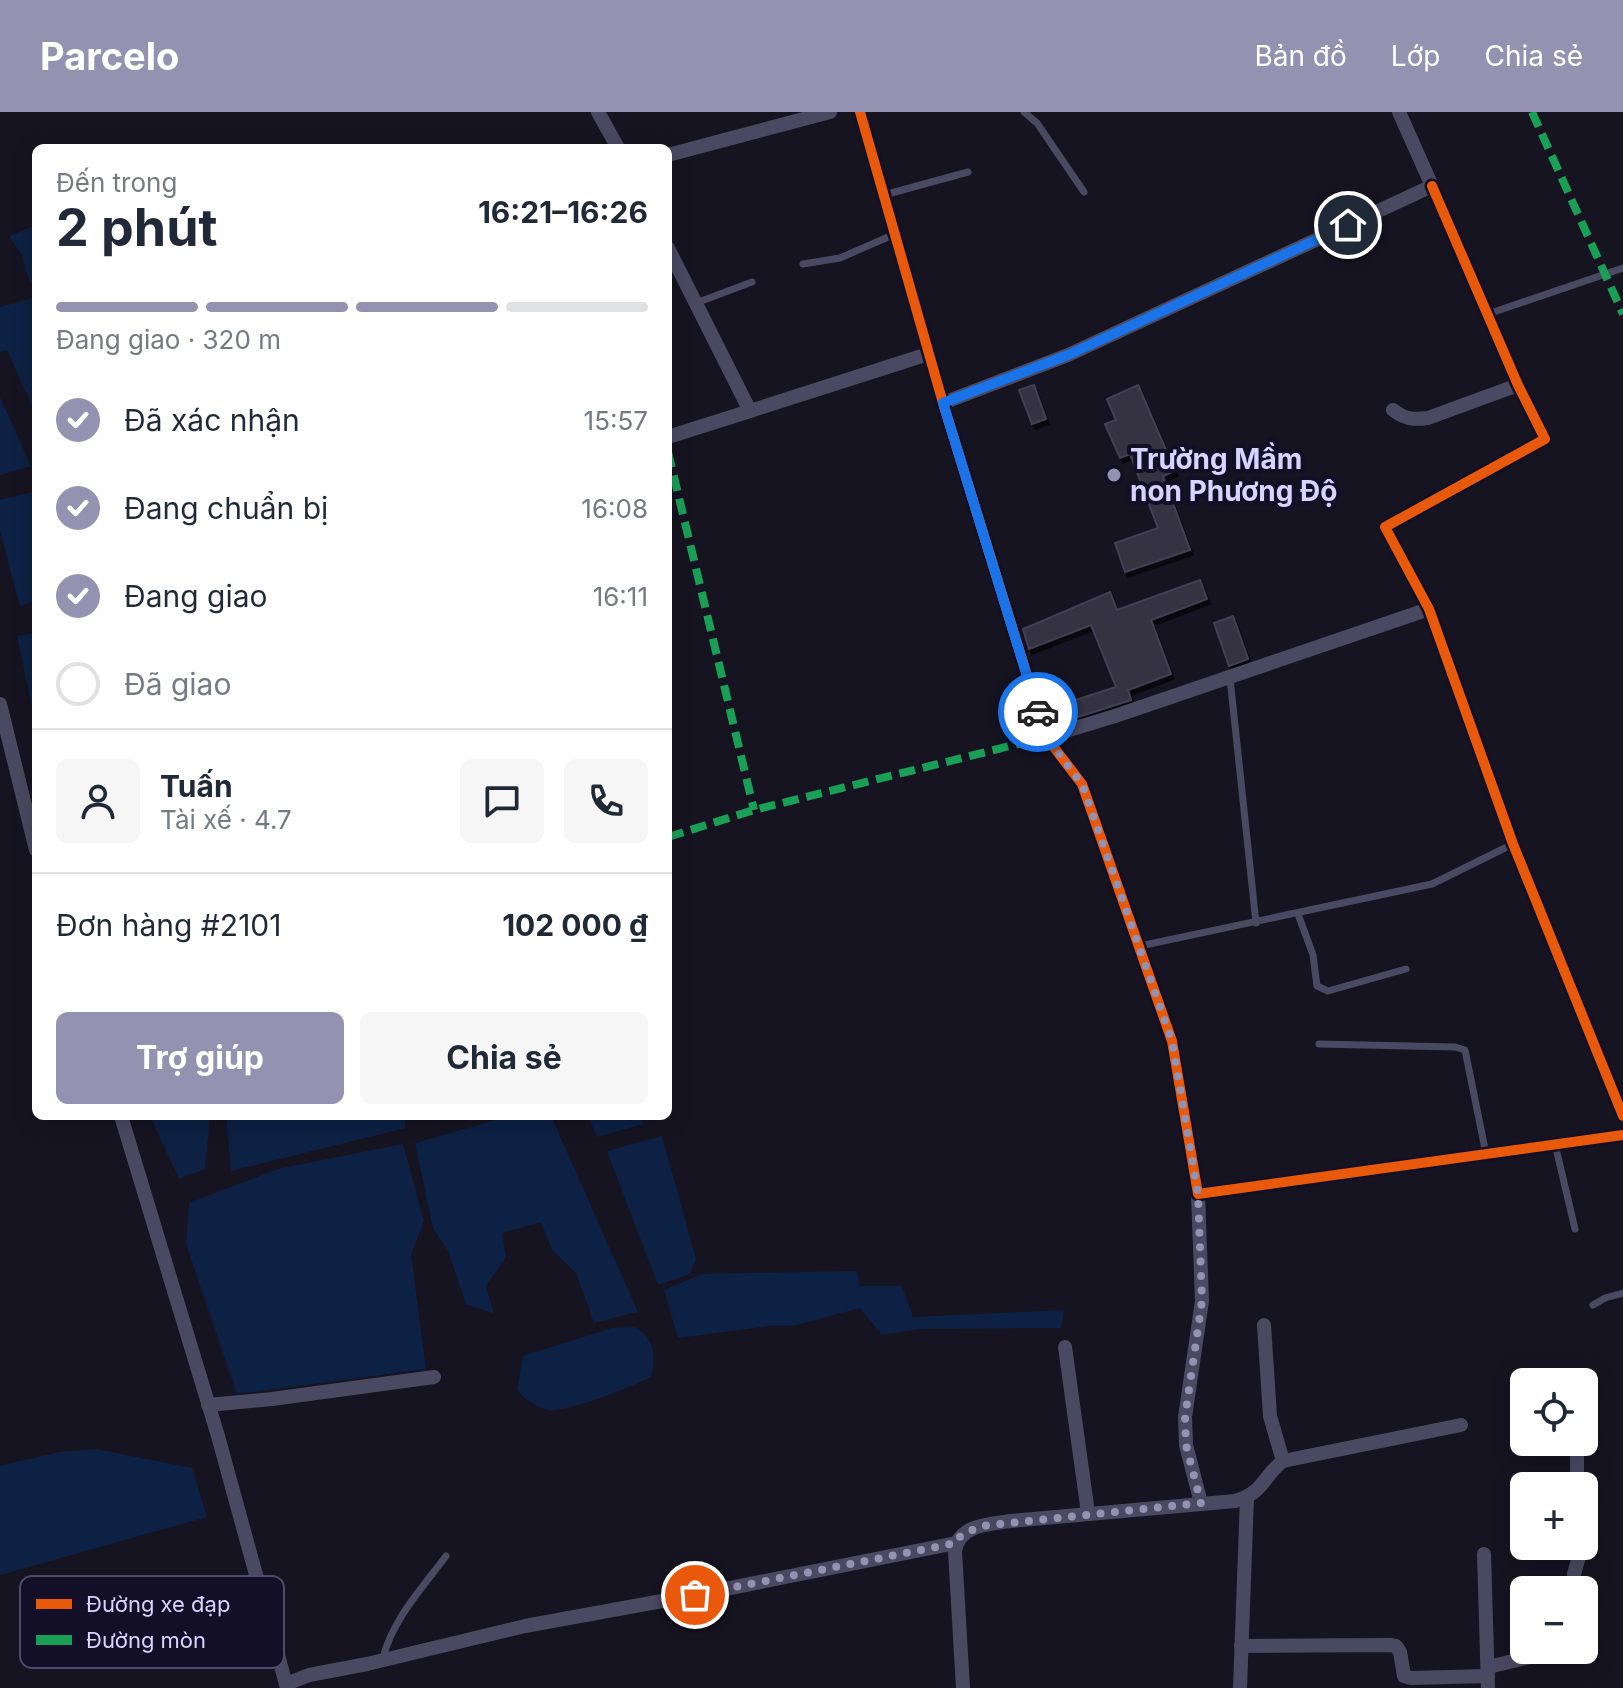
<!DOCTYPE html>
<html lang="vi">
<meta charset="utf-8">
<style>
body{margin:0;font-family:Inter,sans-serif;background:#f6f6f7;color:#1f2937;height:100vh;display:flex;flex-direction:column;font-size:30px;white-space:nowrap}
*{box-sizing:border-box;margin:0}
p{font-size:26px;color:#747a83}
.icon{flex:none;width:44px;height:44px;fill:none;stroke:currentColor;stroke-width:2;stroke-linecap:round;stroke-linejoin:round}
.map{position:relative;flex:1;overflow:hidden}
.sheet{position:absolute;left:32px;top:32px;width:640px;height:976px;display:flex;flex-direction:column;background:#fff;border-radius:12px;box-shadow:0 4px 20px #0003}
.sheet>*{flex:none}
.fabs{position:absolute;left:1510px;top:1256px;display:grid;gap:16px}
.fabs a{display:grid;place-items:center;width:88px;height:88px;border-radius:12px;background:#fff;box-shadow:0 4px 20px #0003;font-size:40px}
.pin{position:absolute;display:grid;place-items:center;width:68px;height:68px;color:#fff;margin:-34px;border:4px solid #fff;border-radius:50%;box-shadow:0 2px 8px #0007}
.courier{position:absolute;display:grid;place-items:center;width:80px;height:80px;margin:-40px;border:6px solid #1a73e8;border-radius:50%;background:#fff;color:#222;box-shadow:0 2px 10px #0007}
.summary em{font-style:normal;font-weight:700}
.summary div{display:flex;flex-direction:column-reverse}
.summary{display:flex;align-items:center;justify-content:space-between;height:136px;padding:0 24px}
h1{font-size:52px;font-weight:700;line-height:60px}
.bar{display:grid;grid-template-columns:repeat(4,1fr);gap:12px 8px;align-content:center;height:96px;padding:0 24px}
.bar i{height:10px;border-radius:6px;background:#e0e1e3}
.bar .selected{background:#9591b1}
.bar p{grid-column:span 4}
.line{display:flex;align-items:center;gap:20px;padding:0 24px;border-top:2px solid #e0e1e3}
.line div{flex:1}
.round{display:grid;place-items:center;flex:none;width:84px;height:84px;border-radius:12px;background:#f6f6f7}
ol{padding:0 24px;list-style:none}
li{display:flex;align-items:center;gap:24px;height:88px}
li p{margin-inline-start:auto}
li .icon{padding:8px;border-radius:50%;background:#9591b1;color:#fff;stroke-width:4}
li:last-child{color:#747a83}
li i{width:44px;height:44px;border:4px solid #e0e1e3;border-radius:50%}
.cta{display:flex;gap:16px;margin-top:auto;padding:16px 24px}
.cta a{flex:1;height:92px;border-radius:12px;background:#9591b1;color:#fff;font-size:32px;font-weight:700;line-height:92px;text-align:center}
.cta a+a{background:#f6f6f7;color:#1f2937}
header{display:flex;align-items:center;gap:48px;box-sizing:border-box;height:112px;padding:0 40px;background:#9591b1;color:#fff}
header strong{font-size:38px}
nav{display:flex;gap:44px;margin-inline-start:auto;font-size:28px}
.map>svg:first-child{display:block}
.water{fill:#0d2144}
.building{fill:#343243;stroke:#433f54;stroke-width:2;filter:url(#shadow)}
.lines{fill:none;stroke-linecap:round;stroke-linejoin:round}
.lane{stroke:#4a4962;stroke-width:7}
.street{stroke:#4a4962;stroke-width:14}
.quiet{stroke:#1a9f57;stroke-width:8;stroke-dasharray:16 8;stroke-linecap:butt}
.cycleway-casing{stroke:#130f26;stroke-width:15}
.cycleway{stroke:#e8590c;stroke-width:10}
.done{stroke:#9591b1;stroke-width:8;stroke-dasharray:0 14.4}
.route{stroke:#1a73e8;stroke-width:10}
.poi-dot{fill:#9591b1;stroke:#130f26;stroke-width:3}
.labels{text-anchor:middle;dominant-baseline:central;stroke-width:8;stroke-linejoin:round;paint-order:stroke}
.poi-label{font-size:28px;font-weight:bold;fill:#d9d4ff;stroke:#130f26;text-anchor:start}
.key{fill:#130f26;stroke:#4e4a67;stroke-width:2}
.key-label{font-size:22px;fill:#d9d4ff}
</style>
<header>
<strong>Parcelo</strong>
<nav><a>Bản đồ</a><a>Lớp</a><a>Chia sẻ</a></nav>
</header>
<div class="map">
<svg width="1623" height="1576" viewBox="0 0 1623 1576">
<defs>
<filter id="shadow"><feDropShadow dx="3" dy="5" stdDeviation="0" flood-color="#0009"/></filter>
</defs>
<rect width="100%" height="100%" fill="#161421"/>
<g class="water">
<polygon points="36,113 36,168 30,170 21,142 9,124"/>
<polygon points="36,185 36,303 7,238 0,240 0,195"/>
<polygon points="0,285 31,354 0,363"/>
<polygon points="36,379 36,489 20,494 0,419 0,388"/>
<polygon points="36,521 36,600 33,600 17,524"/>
<polygon points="150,1004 210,1004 205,1057 179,1067"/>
<polygon points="226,1004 404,1004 406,1016 231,1059"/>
<polygon points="510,1004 551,1004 638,1200 594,1211 576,1161 552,1138 541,1110 502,1121 506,1145 486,1174 494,1202 466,1192 448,1139 433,1116 415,1031"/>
<polygon points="588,1004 640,1004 643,1012 597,1025"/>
<polygon points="662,1024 696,1147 690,1162 658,1173 607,1039"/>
<polygon points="403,1032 424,1109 411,1143 426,1257 237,1282 186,1132 189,1091 278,1057"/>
<polygon points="857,1159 859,1174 902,1174 913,1205 1064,1198 1061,1216 920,1217 882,1223 860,1196 793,1214 769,1214 678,1226 664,1178 702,1162"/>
<path d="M635,1215C655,1228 656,1243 651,1265C635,1274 564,1301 549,1298C535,1295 526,1288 517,1278L523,1244L612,1216Z"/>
<polygon points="96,1337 192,1356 207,1405 0,1463 0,1354 59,1340"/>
</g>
<g class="building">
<polygon points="1034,273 1046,307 1032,312 1019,278"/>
<polygon points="1138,273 1175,359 1163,364 1190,438 1125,460 1115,431 1158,416 1130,342 1120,346 1105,312 1116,308 1107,287"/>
<polygon points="1200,468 1207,487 1151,508 1171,562 1128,578 1131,588 1056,612 1051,596 1116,575 1091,513 1029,537 1023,517 1110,480 1117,498"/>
<polygon points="1233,504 1248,547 1229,554 1214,511"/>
</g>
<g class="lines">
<g class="lane">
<polyline points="1024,0 1037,11 1084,80"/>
<polyline points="884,83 968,60"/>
<polyline points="803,152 840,146 895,122"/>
<polyline points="696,191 752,170"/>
<polyline points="1488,202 1623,156"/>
<polyline points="1230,566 1256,811"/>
<polyline points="1298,802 1313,843 1317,874 1328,879 1406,857"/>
<polyline points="1140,834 1432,772 1513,732"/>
<polyline points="1319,932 1455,935 1465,938 1486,1042"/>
<polyline points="1555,1032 1575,1117"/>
<polyline points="1593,1193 1605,1186 1623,1181"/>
<path d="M383,1546C392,1508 423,1475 446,1444"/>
</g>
<g class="street">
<polyline points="598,0 618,36"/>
<polyline points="860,0 943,291 1046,625 1082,672 1172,929 1198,1082 1623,1023"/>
<polyline points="668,43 830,0"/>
<polyline points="1432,74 1518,273 1545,327 1385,415 1429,497 1513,732 1623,1004"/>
<polyline points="668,136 750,299 928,242"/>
<polyline points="943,291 1068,243 1432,74 1399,0"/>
<path d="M1393,298C1405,307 1413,308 1428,306L1518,273"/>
<polyline points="668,325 750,299"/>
<polyline points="0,592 36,738"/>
<polyline points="1046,625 1115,604 1429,497"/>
<polyline points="121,1004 218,1324 287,1576"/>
<polyline points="1198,1082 1202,1189 1185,1305 1186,1333 1201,1391"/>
<polyline points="1264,1213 1270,1304 1283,1349"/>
<polyline points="1065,1235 1088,1401"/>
<polyline points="208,1293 272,1287 434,1265"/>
<polyline points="1577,1332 1577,1374"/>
<polyline points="1484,1442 1488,1576"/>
<polyline points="1575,1478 1574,1462 1582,1434"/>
<polyline points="1241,1534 1390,1533 1396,1534 1400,1540 1404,1564 1411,1566 1488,1564"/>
<polyline points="1488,1555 1560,1538"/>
<polyline points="286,1572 309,1563 367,1552 525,1514 695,1483 956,1431"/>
<path d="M963,1576L955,1440C957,1413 989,1412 1011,1409L1235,1389C1264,1381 1263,1364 1283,1349L1461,1313"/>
<polyline points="1240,1576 1247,1385"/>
</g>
<g class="quiet">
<polyline points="1532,0 1623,202"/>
<polyline points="668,340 754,698"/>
<polyline points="668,725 754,698 1046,625"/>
</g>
<defs>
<g id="cycleway">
<polyline points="860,0 943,291 1046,625 1082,672 1172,929 1198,1082 1623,1023"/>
<polyline points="1432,74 1518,273 1545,327 1385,415 1429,497 1513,732 1623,1004"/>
</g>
</defs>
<use href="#cycleway" class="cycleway-casing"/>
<use href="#cycleway" class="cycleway"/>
</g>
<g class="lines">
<polyline class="done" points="695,1483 956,1431 961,1423 982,1414 1201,1391 1186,1333 1185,1305 1202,1189 1198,1082 1172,929 1082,672 1046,625 1038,600"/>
<polyline class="route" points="1038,600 943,291 1068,243 1348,113"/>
</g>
<circle class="poi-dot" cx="1114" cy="363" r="8"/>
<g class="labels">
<g class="poi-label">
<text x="1130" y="347">Trường Mầm<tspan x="1130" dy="32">non Phương Độ</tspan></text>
</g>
</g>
<rect x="20" y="1464" width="264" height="92" rx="12" class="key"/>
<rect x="36" y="1487" width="36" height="10" fill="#e8590c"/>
<rect x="36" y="1523" width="36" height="10" fill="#1a9f57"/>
<g class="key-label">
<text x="86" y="1500">Đường xe đạp</text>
<text x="86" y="1536">Đường mòn</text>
</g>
</svg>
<div class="fabs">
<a><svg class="icon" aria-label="locate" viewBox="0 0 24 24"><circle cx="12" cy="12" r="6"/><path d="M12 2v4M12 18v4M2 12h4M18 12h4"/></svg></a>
<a>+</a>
<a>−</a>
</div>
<div class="pin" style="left:695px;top:1483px;background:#ea580c"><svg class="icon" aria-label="bag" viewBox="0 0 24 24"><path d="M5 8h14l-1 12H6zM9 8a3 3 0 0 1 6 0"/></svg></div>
<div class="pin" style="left:1348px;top:113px;background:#1f2937"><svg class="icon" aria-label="home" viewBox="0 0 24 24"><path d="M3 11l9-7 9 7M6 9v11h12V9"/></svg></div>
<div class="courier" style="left:1038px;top:600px"><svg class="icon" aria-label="car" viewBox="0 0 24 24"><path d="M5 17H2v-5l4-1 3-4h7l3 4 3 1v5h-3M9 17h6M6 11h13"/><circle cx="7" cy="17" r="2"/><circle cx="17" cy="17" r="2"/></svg></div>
<section class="sheet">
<div class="summary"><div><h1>2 phút</h1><p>Đến trong</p></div><em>16:21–16:26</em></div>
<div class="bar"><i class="selected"></i><i class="selected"></i><i class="selected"></i><i></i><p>Đang giao · 320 m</p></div>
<ol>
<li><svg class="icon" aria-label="check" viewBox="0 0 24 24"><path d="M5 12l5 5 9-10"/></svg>Đã xác nhận<p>15:57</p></li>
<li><svg class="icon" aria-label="check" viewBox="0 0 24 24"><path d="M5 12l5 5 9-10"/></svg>Đang chuẩn bị<p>16:08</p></li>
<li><svg class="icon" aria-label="check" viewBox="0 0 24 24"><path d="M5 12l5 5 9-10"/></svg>Đang giao<p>16:11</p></li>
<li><i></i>Đã giao</li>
</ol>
<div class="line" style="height:144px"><a class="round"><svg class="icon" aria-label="person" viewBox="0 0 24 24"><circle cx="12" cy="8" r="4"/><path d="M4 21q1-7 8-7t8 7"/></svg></a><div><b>Tuấn</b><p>Tài xế · 4.7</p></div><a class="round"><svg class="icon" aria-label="chat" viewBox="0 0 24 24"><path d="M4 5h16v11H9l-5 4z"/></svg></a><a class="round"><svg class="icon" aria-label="phone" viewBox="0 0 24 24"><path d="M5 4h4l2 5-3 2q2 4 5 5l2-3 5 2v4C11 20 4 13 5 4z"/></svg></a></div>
<div class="line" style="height:104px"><div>Đơn hàng #2101</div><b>102 000 ₫</b></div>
<div class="cta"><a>Trợ giúp</a><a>Chia sẻ</a></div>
</section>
</div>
